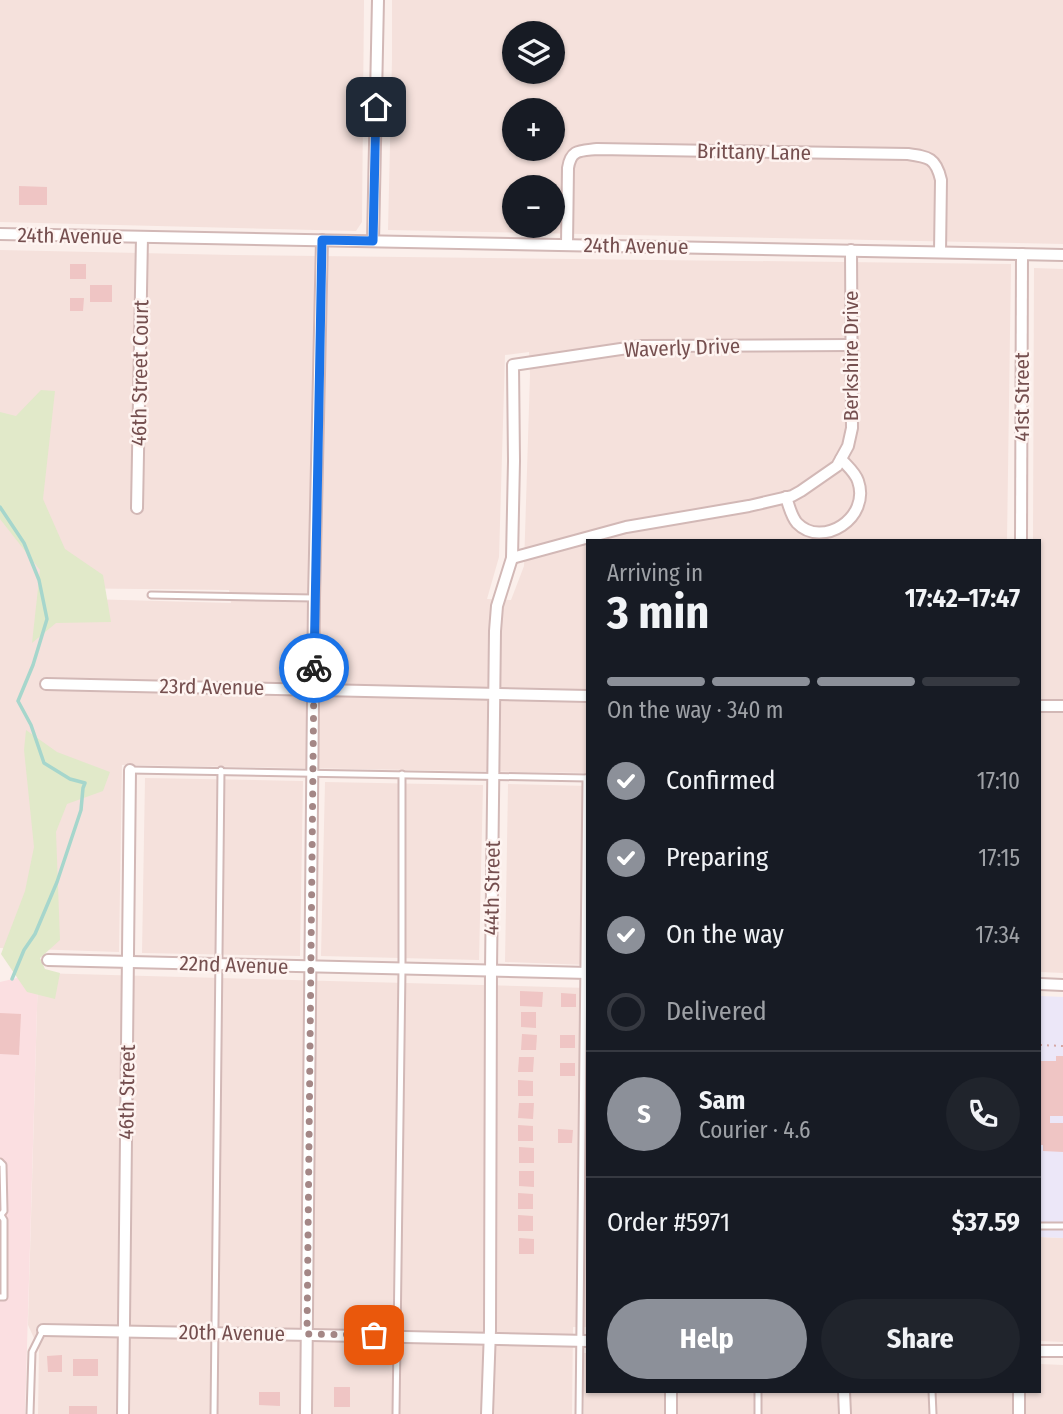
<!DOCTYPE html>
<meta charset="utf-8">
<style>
body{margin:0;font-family:"Fira Sans Condensed",sans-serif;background:#20242c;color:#f1f3f6;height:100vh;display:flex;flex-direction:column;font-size:26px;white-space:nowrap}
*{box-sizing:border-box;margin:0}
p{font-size:23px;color:#9ea1a6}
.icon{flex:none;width:38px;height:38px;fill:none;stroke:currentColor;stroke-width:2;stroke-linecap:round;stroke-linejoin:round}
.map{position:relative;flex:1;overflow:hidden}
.panel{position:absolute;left:586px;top:539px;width:455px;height:854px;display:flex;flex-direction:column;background:#171b24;border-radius:0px;box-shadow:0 2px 5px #0004}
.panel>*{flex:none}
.tools{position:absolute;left:502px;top:21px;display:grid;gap:14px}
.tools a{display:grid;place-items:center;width:63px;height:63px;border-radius:50%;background:#171b24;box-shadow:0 2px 5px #0004;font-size:35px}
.pin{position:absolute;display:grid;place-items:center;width:60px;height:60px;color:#fff;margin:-30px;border-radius:14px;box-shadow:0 4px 10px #0006}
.courier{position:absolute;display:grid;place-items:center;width:70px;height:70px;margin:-35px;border:5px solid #1a73e8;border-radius:50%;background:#fff;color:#222;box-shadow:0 2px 9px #0007}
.overview em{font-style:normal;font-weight:700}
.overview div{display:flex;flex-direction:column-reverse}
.overview{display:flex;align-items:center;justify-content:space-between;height:119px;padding:0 21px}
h1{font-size:46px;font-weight:700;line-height:52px}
.bar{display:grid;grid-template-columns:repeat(4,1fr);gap:10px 7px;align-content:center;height:84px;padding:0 21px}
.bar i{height:9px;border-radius:5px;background:#363941}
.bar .on{background:#8c9099}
.bar p{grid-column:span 4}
.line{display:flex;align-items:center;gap:18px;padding:0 21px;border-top:2px solid #363941}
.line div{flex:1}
.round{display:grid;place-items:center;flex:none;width:74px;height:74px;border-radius:37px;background:#20242c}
ol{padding:0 21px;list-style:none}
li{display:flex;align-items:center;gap:21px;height:77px}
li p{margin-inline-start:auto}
li .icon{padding:7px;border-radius:50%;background:#8c9099;color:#fff;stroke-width:4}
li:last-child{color:#9ea1a6}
li i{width:38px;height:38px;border:4px solid #363941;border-radius:50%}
.button{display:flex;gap:14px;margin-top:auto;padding:14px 21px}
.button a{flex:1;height:80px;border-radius:42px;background:#8c9099;color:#fff;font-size:28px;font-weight:700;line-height:80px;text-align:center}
.button a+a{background:#20242c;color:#f1f3f6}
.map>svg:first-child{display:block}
.residential{fill:#f5e1dc;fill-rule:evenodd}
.commercial{fill:#fbdfe1}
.education{fill:#ece7f8}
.green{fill:#e1e9c9}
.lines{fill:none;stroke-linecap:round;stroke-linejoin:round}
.stream{stroke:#a6d6cc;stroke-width:3.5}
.building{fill:#efc5c4}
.service-casing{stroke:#d2b8b6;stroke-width:9}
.minor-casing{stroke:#d2b8b6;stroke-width:14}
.path{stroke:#d5a8a6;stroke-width:2;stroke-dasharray:2 5;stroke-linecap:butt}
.service{stroke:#fff;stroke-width:5}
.minor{stroke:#fff;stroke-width:10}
.done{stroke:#a48786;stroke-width:7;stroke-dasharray:0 12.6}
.route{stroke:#1a73e8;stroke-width:9}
.labels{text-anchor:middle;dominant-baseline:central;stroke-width:5;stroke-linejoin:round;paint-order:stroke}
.street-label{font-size:21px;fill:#754f4f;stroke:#fef4f1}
</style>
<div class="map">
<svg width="1063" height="1414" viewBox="0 0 1063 1414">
<rect width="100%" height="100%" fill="#fbefeb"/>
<g class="residential">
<polygon points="0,0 364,0 362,222 356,231 0,222"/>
<path d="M392,0H1063V244L388,230L392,59ZM514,33H553V72H514ZM514,110H553V149H514ZM514,187H553V226H514Z"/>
<path d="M0,250L233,255L1011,264L1007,541H588V773L122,765L119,952L0,948ZM529,352L530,375L524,566L511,600L487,599L499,557L505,355ZM51,588L229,590L231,603L51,598Z"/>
<polygon points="1034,268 1063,269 1063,973 1040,972 1040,541 1033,541"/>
<polygon points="145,778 303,781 300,956 142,953"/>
<polygon points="325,782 483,785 479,960 321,956"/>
<polygon points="508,784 588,786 588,965 505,962"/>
<polygon points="38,973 588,988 588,1327 573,1327 572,1414 38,1414 39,1349 28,1325"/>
<polygon points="1040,1237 1063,1238 1063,1342 1040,1341"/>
<polygon points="584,1353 588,1353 588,1391 1040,1391 1040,1364 1063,1365 1063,1414 584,1414"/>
</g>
<polygon class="commercial" points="38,973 25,1414 0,1414 0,982"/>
<polygon class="education" points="1040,996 1063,997 1063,1238 1040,1237"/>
<g class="green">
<polygon points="41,390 55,391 43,499 65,549 103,575 111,622 56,623 32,643 40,570 0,519 0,412 16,416"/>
<polygon points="26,730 57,752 110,772 103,791 67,804 56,832 60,940 40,958 45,969 60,973 55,999 27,992 1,954 25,891 34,847 24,750"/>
</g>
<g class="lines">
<polyline class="stream" points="0,507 24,543 39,580 47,619 33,665 18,701 31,725 44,763 70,779 85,783 83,788 81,810 57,882 35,934 24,950 12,979"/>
</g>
<g class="building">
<polygon points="19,186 47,187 47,205 19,205"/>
<rect x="70" y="264" width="16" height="15"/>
<rect x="90" y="285" width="22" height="17"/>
<polygon points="70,298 84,298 83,311 70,311"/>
<polygon points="520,991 543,992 542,1007 520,1006"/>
<polygon points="561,993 576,994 576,1007 561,1007"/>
<polygon points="521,1012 536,1012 536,1028 521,1027"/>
<polygon points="0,1013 21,1014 19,1055 0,1054"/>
<polygon points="522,1034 537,1035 536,1050 521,1050"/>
<rect x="560" y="1035" width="15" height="13"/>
<polygon points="1056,1056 1063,1056 1063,1116 1050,1116 1050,1123 1063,1123 1063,1152 1043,1151 1043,1145 1040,1145 1040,1061 1056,1061"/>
<polygon points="519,1057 534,1057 533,1072 518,1072"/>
<rect x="560" y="1063" width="15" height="13"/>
<polygon points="518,1080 533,1081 533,1096 518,1096"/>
<polygon points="519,1103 534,1103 533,1119 518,1118"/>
<polygon points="518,1125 533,1126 533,1141 518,1141"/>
<polygon points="558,1129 573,1130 572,1143 558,1143"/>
<polygon points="519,1147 534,1148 534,1163 519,1163"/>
<polygon points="519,1171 534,1171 534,1187 519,1186"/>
<polygon points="518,1193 533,1194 533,1209 518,1209"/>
<polygon points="518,1215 533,1216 533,1231 518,1231"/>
<polygon points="519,1238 534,1239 534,1254 519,1254"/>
<polygon points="62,1355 62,1372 48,1372 47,1356"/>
<rect x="73" y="1359" width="25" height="17"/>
<rect x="334" y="1387" width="16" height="20"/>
<polygon points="259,1392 280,1392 280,1406 259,1405"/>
<rect x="69" y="1406" width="28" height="8"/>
</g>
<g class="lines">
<defs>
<g id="service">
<polyline points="151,595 314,598"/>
<polyline points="130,770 588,778"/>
<polyline points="0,1162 3,1165 4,1211 0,1216"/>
<polyline points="1040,1226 1063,1226"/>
<polyline points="0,1297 4,1297 4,1220 1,1215"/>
<polyline points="758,1391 758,1414"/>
<polyline points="932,1391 933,1414"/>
<polyline points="30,1414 32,1352 43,1330"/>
<polyline points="214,1414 221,770"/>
<polyline points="396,1414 402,969 402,774"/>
<polyline points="579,1414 586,778"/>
</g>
<g id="minor">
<polyline points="0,234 1063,255"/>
<polyline points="373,241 378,0"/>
<path d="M567,244L568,168C571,149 580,151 597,149L908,154C929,157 936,158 941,180L940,252"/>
<path d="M786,497C789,506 791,516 797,523C822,549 871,518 858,481C855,472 847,466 841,459"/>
<polyline points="137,508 142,237"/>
<polyline points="1021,541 1022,254"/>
<polyline points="512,558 626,527 749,506 792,496 801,491 837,466 848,446 852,428 851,250"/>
<polyline points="46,684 588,696"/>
<polyline points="1040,706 1063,706"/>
<polyline points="48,960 588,973"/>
<polyline points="1040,984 1063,985"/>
<path d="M43,1330C225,1332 406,1338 588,1341"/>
<polyline points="1040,1351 1063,1351"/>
<polyline points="671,1391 671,1414"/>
<polyline points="844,1391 845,1414"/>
<polyline points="1019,1391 1019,1414"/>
<polyline points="123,1414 130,770"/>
<polyline points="306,1414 314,598 322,240"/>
<polyline points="487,1414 490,1330 491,970 495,631 497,606 512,558 514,461 513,365 641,346 851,345"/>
</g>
</defs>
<use href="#service" class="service-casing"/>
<use href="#minor" class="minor-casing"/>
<polyline class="path" points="1040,1045 1063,1046"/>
<use href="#service" class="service"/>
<use href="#minor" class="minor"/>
</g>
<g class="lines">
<polyline class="done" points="314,668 307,1334 374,1335"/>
<polyline class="route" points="314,668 322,240 373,241 376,107"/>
</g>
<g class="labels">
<g class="street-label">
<text transform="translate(754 152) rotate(1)">Brittany Lane</text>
<text transform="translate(70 236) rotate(1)">24th Avenue</text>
<text transform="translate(636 246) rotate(1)">24th Avenue</text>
<text transform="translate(682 348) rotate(-2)">Waverly Drive</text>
<text transform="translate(851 356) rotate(-90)">Berkshire Drive</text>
<text transform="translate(140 373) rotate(-89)">46th Street Court</text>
<text transform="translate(1022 397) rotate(-90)">41st Street</text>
<text transform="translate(212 687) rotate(1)">23rd Avenue</text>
<text transform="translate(492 888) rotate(-89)">44th Street</text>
<text transform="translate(234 965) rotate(2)">22nd Avenue</text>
<text transform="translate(127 1092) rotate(-89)">46th Street</text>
<text transform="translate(232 1333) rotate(1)">20th Avenue</text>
</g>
</g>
</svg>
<div class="tools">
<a><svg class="icon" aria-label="layers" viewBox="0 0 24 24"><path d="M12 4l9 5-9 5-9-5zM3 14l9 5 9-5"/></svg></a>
<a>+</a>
<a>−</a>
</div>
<div class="pin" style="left:374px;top:1335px;background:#ea580c"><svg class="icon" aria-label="bag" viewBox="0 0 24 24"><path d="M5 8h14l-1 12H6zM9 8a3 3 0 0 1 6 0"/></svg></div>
<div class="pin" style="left:376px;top:107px;background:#1f2937"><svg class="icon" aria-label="home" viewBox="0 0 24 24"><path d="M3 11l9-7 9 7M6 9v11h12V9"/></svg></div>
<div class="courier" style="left:314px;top:668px"><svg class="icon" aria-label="bike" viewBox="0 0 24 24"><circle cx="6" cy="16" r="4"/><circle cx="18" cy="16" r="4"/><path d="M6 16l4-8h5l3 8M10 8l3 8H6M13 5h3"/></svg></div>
<section class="panel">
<div class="overview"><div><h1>3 min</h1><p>Arriving in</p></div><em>17:42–17:47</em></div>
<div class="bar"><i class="on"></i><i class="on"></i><i class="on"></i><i></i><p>On the way · 340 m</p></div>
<ol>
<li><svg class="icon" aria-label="check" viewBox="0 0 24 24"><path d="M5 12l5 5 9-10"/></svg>Confirmed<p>17:10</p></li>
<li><svg class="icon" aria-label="check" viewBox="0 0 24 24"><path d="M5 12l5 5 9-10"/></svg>Preparing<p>17:15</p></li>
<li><svg class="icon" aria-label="check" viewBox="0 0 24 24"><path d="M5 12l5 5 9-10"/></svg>On the way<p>17:34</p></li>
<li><i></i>Delivered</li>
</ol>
<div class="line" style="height:126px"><b class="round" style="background:#8c9099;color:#fff">S</b><div><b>Sam</b><p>Courier · 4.6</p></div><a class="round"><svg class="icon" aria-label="phone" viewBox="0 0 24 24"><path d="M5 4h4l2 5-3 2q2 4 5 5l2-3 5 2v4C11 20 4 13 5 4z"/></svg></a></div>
<div class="line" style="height:91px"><div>Order #5971</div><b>$37.59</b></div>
<div class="button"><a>Help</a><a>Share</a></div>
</section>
</div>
